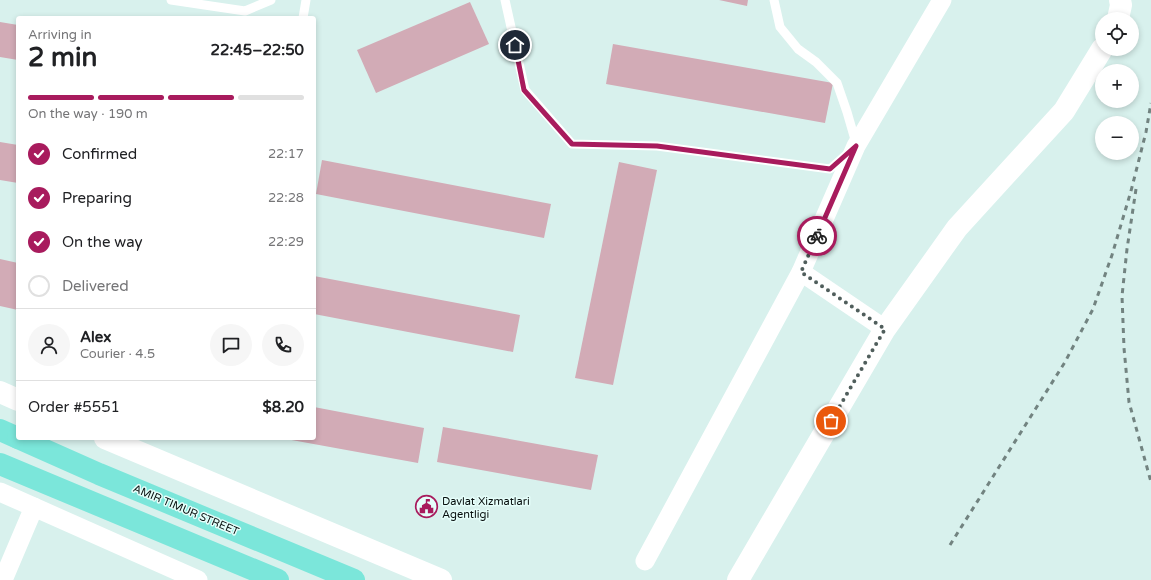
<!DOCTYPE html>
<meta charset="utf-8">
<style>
body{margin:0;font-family:"Varela Round",sans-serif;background:#f6f6f6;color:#202124;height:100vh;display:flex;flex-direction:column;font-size:15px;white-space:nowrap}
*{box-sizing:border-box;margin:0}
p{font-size:13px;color:#757577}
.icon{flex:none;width:22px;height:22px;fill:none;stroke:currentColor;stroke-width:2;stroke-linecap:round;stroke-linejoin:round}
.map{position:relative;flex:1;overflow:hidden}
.drawer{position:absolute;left:16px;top:16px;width:300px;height:424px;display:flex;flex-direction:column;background:#fff;border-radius:4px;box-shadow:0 2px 6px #0003}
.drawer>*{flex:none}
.fabs{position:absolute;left:1095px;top:12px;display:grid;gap:8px}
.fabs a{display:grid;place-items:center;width:44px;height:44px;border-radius:50%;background:#fff;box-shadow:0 2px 6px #0003;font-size:20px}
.pin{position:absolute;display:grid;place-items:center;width:34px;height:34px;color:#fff;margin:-17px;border:2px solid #fff;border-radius:50%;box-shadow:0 1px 4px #0007}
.courier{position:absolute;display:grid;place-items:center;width:40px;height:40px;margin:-20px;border:3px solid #a81b5d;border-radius:50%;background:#fff;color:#222;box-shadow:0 1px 5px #0007}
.headline em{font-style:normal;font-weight:700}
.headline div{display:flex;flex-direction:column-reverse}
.headline{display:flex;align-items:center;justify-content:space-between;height:68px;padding:0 12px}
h1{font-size:26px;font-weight:700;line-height:30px}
.bar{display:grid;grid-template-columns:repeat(4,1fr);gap:6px 4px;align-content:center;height:48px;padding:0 12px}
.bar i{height:5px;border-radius:3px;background:#e0e0e0}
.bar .on{background:#a81b5d}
.bar p{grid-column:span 4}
.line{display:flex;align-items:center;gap:10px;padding:0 12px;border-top:1px solid #e0e0e0}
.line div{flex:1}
.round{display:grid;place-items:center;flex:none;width:42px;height:42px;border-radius:21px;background:#f6f6f6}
ol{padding:0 12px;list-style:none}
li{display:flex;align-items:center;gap:12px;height:44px}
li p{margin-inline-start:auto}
li .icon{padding:4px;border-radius:50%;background:#a81b5d;color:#fff;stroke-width:4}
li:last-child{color:#757577}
li i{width:22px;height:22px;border:2px solid #e0e0e0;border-radius:50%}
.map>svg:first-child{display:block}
.building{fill:#d2abb6}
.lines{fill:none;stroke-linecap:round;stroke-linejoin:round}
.service{stroke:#fff;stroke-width:9}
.minor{stroke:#fff;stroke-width:19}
.secondary{stroke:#fff;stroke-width:22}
.trunk{stroke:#7be6da;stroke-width:22}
.rail{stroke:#728380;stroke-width:3;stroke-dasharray:5 5;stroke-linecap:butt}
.done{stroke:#505e5c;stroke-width:4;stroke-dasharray:0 7.2}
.route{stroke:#a81b5d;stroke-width:5}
.labels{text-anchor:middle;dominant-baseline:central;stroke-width:3;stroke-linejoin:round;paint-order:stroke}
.poi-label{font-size:11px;fill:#070f0e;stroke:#e5fefa;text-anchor:start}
.street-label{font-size:11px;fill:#070f0e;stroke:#e5fefa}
</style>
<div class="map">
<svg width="1151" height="580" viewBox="0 0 1151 580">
<rect width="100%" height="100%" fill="#d8f1ed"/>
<g class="building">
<polygon points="719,0 748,0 747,6"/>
<polygon points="470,2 489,44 376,93 357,50"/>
<polygon points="0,22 18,25 18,60 0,57"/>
<polygon points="613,44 833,83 825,123 606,84"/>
<polygon points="0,142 18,145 18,183 0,180"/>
<polygon points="322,160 551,204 544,238 316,194"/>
<polygon points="619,162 657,170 613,385 575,378"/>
<polygon points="0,259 18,263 18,310 0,306"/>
<polygon points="314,276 520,315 513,352 314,314"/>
<polygon points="314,407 424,428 418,463 286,439 314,438"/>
<polygon points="443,427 598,455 591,490 437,462"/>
</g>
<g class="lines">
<g class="service">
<polyline points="171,0 245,11 271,0"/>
<polyline points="505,0 525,90 572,144 657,146 830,169 847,154"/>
<polyline points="774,0 780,27 798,49 816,62 837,83 847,112 856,143"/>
<polyline points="303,18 306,0"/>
</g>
<g class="minor">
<polyline points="801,272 885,329"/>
<polyline points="0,492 198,580"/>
<polyline points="645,561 801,272 856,146 942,0"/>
<polyline points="3,580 34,507"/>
</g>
<g class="secondary">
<polyline points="1118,19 1121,5 1120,0"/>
<polyline points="0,392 18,400"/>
<polyline points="105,438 441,580"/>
<polyline points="738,580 885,329 957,228 1064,111 1102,49"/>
</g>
<g class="trunk">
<polyline points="0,430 18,438"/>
<polyline points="18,438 99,474 354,580"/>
<polyline points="0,464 278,580"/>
</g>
<g class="rail">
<polyline points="1136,189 1127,249 1122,296 1124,348 1129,402 1151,482"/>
<polyline points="950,545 1065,362 1093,309 1112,255 1131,191 1146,132 1151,103"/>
</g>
</g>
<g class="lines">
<polyline class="done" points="817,236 801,272 885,329 831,421"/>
<polyline class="route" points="515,45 524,90 572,144 657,146 830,169 856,146 817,236"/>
</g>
<defs>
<symbol id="civic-ring" viewBox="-11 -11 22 22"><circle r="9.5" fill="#e5fefa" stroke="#a81b5d" stroke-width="1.5"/><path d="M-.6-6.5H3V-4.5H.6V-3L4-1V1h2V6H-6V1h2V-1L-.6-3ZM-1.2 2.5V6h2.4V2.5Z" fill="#a81b5d"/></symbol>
</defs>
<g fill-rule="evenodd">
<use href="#civic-ring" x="414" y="494" width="25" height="25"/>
</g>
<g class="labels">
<g class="poi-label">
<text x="442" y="501">Davlat Xizmatlari<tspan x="442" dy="13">Agentligi</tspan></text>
</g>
<g class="street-label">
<text transform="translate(186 510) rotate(23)">AMIR TIMUR STREET</text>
</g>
</g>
</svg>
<div class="fabs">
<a><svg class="icon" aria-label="locate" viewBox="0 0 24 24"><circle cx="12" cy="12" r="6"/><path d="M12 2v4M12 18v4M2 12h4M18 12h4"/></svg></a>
<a>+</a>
<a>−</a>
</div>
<div class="pin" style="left:831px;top:421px;background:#ea580c"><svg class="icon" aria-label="bag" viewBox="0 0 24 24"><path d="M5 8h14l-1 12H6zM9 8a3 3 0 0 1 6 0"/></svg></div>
<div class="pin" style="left:515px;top:45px;background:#1f2937"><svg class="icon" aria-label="home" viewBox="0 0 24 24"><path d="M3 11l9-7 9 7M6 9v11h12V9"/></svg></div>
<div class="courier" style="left:817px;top:236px"><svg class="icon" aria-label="bike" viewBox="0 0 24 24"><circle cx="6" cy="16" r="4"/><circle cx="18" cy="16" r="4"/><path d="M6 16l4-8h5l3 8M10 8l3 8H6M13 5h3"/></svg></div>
<section class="drawer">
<div class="headline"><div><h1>2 min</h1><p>Arriving in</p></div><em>22:45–22:50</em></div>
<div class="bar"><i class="on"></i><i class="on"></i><i class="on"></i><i></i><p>On the way · 190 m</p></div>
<ol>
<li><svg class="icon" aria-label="check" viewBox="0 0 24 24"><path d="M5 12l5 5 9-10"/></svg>Confirmed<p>22:17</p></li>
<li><svg class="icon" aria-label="check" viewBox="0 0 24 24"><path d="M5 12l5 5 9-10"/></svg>Preparing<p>22:28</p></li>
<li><svg class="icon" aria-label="check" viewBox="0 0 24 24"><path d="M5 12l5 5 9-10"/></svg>On the way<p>22:29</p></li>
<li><i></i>Delivered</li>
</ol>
<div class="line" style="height:72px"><a class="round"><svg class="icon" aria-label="person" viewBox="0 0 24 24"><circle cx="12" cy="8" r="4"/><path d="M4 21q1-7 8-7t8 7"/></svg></a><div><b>Alex</b><p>Courier · 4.5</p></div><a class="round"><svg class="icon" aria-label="chat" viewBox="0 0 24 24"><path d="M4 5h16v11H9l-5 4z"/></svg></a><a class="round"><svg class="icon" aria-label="phone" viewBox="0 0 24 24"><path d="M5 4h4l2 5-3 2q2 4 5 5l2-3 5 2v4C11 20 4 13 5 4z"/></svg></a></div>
<div class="line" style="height:52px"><div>Order #5551</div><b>$8.20</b></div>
</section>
</div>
